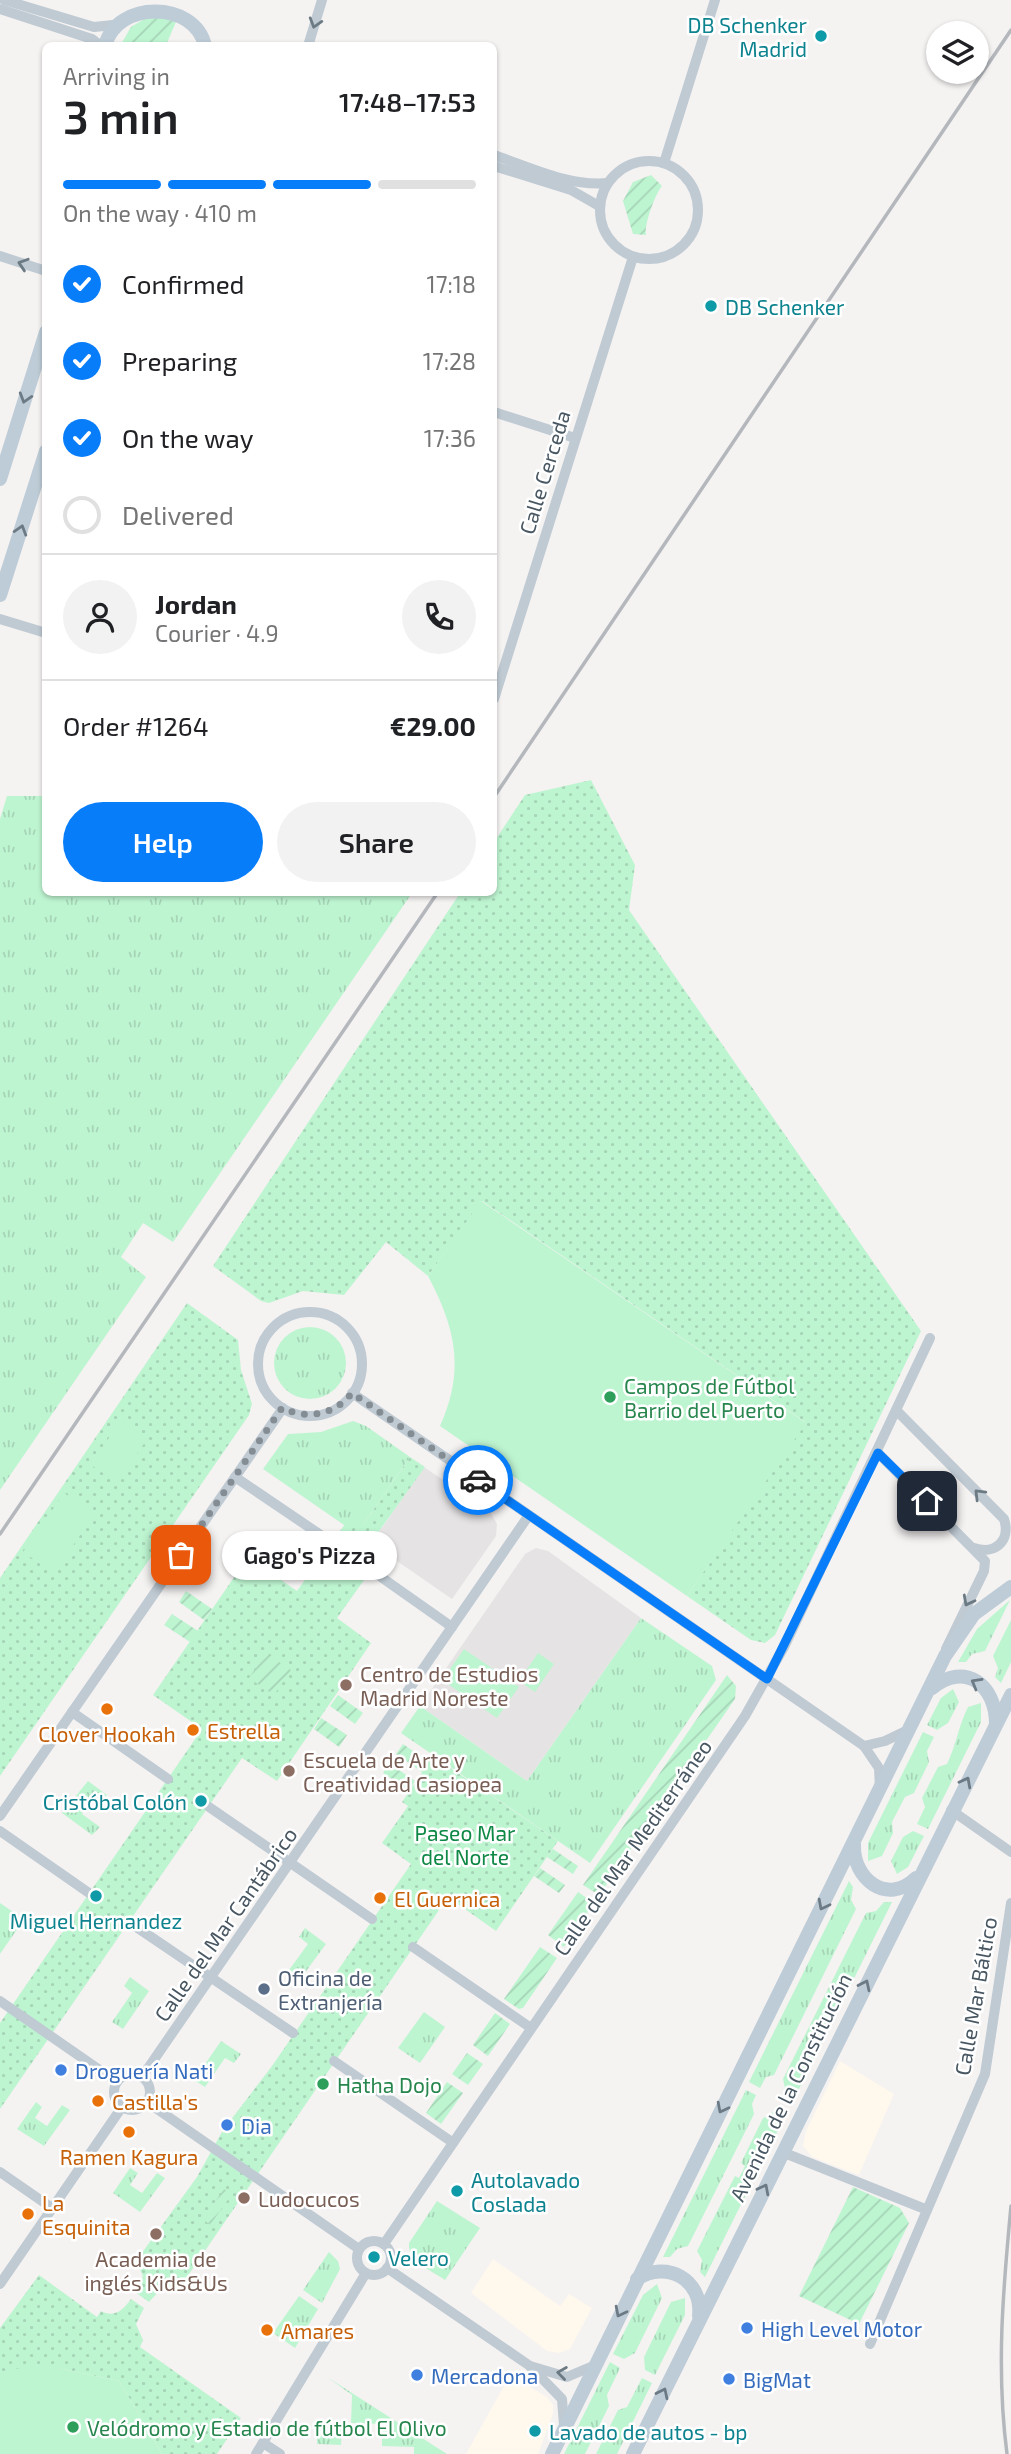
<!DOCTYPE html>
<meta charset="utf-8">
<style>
body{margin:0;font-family:"Exo 2",sans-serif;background:#f2f2f2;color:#202124;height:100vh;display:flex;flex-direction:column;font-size:26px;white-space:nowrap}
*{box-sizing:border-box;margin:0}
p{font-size:23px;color:#757577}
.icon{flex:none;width:38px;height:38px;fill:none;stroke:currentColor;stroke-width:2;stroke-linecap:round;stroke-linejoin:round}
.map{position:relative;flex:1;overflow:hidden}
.panel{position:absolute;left:42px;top:42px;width:455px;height:854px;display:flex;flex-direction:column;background:#fff;border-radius:10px;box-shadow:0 2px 5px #0004}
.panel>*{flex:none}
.controls{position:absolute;left:926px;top:21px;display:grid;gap:14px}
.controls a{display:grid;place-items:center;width:63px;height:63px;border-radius:50%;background:#fff;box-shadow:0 2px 5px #0004;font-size:35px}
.pin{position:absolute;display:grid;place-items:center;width:60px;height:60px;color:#fff;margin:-30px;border-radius:14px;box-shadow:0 4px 10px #0006}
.courier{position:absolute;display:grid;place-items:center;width:70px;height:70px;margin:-35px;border:5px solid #087df9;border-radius:50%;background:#fff;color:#222;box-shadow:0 2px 9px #0007}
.bubble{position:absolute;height:49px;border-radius:24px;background:#fff;box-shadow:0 2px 5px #0004;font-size:23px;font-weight:600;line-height:49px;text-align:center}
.headline em{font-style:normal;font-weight:600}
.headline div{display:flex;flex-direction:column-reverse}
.headline{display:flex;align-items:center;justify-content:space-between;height:119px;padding:0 21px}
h1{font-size:46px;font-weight:600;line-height:52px}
.bar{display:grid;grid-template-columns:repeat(4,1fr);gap:10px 7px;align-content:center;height:84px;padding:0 21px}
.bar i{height:9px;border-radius:5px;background:#e0e0e0}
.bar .current{background:#087df9}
.bar p{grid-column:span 4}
.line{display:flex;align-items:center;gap:18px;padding:0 21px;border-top:2px solid #e0e0e0}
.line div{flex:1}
.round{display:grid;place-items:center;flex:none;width:74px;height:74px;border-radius:37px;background:#f2f2f2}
ol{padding:0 21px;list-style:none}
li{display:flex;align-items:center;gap:21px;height:77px}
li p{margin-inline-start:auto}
li .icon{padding:7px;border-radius:50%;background:#087df9;color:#fff;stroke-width:4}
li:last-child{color:#757577}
li i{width:38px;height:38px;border:4px solid #e0e0e0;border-radius:50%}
.action{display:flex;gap:14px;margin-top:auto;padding:14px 21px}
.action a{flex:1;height:80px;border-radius:42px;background:#087df9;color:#fff;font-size:28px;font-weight:600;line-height:80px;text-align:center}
.action a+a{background:#f2f2f2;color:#202124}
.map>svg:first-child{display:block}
.commercial{fill:#fef8ed}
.education{fill:#e6e3e4}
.grass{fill:url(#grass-tufts)}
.park{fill:url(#park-dots)}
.garden{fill:url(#garden-furrows)}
.pitch{fill:#bef5d1}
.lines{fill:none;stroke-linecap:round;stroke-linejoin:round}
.street{stroke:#bfcad3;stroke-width:10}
.secondary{stroke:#beccd7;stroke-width:14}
.rail{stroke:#b4b8bd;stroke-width:3.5}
.oneway{stroke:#6c7a84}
.oneway2{stroke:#6b7a85}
.done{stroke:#858d94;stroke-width:7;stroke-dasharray:0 12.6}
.route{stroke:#087df9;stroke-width:9}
.culture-dot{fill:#0f9aa8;stroke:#fff;stroke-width:2.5}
.leisure-dot{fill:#2e9e5b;stroke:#fff;stroke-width:2.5}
.education-dot{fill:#8d6e63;stroke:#fff;stroke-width:2.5}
.food-dot{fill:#e8710a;stroke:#fff;stroke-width:2.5}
.service-dot{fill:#5c6f8a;stroke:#fff;stroke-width:2.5}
.shop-dot{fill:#3f7fe0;stroke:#fff;stroke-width:2.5}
.labels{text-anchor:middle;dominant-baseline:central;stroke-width:5;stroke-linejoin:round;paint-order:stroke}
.culture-label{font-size:21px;fill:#0d838f;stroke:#fff;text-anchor:start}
.street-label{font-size:21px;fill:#485762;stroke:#fff}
.leisure-label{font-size:21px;fill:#27864d;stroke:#fff;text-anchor:start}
.education-label{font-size:21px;fill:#785e54;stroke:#fff;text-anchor:start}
.food-label{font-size:21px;fill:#c56008;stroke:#fff;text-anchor:start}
.park-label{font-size:21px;fill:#0e8845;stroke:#fff}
.service-label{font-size:21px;fill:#4e5e75;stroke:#fff;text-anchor:start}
.shop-label{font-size:21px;fill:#366cbe;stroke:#fff;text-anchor:start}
</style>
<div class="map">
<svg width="1011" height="2454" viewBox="0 0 1011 2454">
<defs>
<pattern id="grass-tufts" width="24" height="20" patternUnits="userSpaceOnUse" patternTransform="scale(1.75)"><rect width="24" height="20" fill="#bef5d1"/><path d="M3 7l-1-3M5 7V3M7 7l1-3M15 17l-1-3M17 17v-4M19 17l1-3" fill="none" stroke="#a5d4b6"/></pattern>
<pattern id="park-dots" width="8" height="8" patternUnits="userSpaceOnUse" patternTransform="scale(1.75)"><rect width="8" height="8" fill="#bef5d1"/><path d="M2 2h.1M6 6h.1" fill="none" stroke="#a5d4b6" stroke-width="1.8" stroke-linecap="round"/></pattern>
<pattern id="garden-furrows" width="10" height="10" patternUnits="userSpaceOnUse" patternTransform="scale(1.75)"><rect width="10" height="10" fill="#bef5d1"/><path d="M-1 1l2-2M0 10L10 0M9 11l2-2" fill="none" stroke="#a5d4b6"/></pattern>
</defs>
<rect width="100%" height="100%" fill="#f5f2f2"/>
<g class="commercial">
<polygon points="840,2061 894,2094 859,2175 812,2157 803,2146 806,2131"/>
<polygon points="493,2259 560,2306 569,2294 592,2308 570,2349 559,2353 547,2351 471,2293"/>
<polygon points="510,2375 547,2397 553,2405 553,2414 538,2454 466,2454"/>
</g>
<g class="education">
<polygon points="424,1467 490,1512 497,1524 496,1536 452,1599 384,1552 377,1535"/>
<polygon points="536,1548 548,1551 641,1618 527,1781 420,1706 525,1554"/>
</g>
<g class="grass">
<polygon points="7,796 45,796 46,892 412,893 173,1242 143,1223 121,1257 146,1277 0,1490 0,819"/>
<circle cx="310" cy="1363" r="36"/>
<polygon points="353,1421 366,1426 410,1457 363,1525 344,1525 263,1469 288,1434 321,1432"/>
<polygon points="1010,1600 985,1651 972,1654 966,1662 958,1662 977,1629"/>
<polygon points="641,1618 712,1666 716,1680 590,1863 401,1733 420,1706 527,1781"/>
<polygon points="1011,1620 1011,1662 1001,1683 995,1677 998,1668 993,1656"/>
<polygon points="953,1689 959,1702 948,1723 937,1730 927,1725 941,1698"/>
<path d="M981,1703V1722L928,1829L917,1824L925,1807L922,1798L938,1767L947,1764C957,1743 958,1727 968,1707Z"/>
<polygon points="923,1732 934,1737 927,1751 929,1762 914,1793 905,1797 892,1822 893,1833 882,1856 868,1861 868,1843"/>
<polygon points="88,1781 107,1795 99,1804 92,1800 82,1814 100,1827 92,1835 62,1813"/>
<polygon points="913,1831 924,1836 908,1867 897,1874 891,1861 903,1837"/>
<polygon points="849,1881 853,1887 851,1900 856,1909 774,2075 766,2077 760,2088 749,2082"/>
<polygon points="884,1902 892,1902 792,2103 781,2098 785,2088 783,2079 866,1913 876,1911"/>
<polygon points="0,1903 19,1916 20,1925 0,1954"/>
<polygon points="305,1928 326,1944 298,1982 286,1974 308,1944 299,1937"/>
<polygon points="130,1977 149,1991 123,2029 112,2022 132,1993 124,1986"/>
<polygon points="424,2012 445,2027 420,2063 398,2048"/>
<polygon points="221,2041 241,2054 234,2063 225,2058 205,2087 194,2080"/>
<polygon points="746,2090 756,2095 752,2104 754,2114 688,2246 677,2249 670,2257 663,2257"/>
<polygon points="36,2102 42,2107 35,2118 47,2126 62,2105 70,2110 44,2146 17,2129"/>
<polygon points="777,2105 788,2110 705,2277 700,2272 702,2260 697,2251 735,2176 739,2178 745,2166 741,2163 763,2118 771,2115"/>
<polygon points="130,2168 138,2173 130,2185 142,2193 157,2173 165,2178 140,2212 113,2193"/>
<path d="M437,2201L480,2228L445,2280C432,2271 407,2261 409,2243Z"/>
<polygon points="329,2252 338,2261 340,2269 322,2303 303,2290"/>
<polygon points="657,2284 662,2298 635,2353 624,2359 613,2354 643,2295"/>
<polygon points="299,2296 318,2309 295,2348 273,2333"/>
<polygon points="685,2298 685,2315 655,2375 645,2370 644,2357 671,2302"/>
<polygon points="610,2362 620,2368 607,2395 609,2406 585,2454 564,2454"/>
<polygon points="327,2377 447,2454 414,2454 414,2447 382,2446 382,2424 351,2423 352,2395"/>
<polygon points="642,2378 652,2383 617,2454 596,2454 618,2410 627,2407"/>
<polygon points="317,2426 342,2427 341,2445 317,2444"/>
</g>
<g class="park">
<polygon points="591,780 635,865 629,910 921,1331 775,1635 765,1643 751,1640 687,1596 805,1422 482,1201 428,1276 386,1242 344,1295 303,1291 269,1303 261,1301 213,1266 460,893 494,892 494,842 525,795"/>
<polygon points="187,1303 238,1340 241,1370 252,1404 249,1415 0,1776 0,1578"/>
<polygon points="410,1457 425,1467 377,1534 384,1552 337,1618 371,1643 277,1781 242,1758 0,2109 0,2023 202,1729 153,1695 248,1557 297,1591 345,1524 363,1525"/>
<polygon points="433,1756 558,1841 496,1931 448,1897 178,2290 162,2288 149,2302 135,2292 143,2276 136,2261 197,2177 223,2130 272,2066 411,1864 382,1843 408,1806 402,1802"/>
<path d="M39,2275L97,2317L101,2311C115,2318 123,2310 131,2299L144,2308L136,2324L143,2340L140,2347L241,2418L217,2454H162L119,2381L58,2368L0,2372V2328Z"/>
</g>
<g class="garden">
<polygon points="146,18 164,18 176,22 166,45 120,46 131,27"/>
<path d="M651,175L662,186C655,194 644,225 646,235L633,234L623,201L633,182Z"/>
<polygon points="186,1591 212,1609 204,1620 179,1602"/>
<polygon points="172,1614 198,1631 190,1642 164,1625"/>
<polygon points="266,1653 291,1670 274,1695 249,1678"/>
<polygon points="727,1675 736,1686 735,1699 599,1895 583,1885"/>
<polygon points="338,1695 363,1713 355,1724 330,1706"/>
<polygon points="321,1718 347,1735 339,1747 314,1729"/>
<polygon points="403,1744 429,1762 422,1772 396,1754"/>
<polygon points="389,1763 415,1781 409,1791 383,1773"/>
<polygon points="553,1849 578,1866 573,1874 547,1857"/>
<polygon points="540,1868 565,1885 559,1893 534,1876"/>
<polygon points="578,1892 594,1903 564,1947 548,1935"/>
<polygon points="540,1947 557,1958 523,2008 519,2009 504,1999"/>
<polygon points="495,2013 510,2024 488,2056 473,2045"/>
<polygon points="467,2053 483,2064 468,2085 452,2074"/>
<polygon points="447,2082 463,2093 441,2124 426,2113"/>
<polygon points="853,2187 900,2208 909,2223 859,2324 799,2296"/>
<polygon points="224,2189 232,2194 210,2225 203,2219"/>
</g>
<g class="pitch">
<path d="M481,1201L806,1423L687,1596L440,1426C465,1370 456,1329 428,1276Z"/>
<polygon points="120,1421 147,1439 118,1483 91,1465"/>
<polygon points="64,1493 95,1514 54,1573 23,1552"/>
<polygon points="464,1649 519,1687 497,1718 442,1680"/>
<polygon points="538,1653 554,1664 535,1692 519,1681"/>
<polygon points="26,2367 58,2368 119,2381 162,2454 0,2454 0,2372"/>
</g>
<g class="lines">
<g class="street">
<polyline points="4,0 94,27 113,25"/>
<polyline points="0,9 92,39 101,46"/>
<polyline points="308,46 322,0"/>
<path d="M494,155C529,167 570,187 608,183"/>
<circle cx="649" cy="210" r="49"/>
<polyline points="664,163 715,0"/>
<polyline points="494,166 571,190 599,206"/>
<polyline points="0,256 46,271"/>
<polyline points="494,412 575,438"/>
<polyline points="0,619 46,633"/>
<polyline points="494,699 633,257"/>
<circle cx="310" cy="1364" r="52"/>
<polyline points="352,1393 864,1746 879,1768 880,1788"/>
<path d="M897,1411L1004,1519C1011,1541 995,1555 974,1548"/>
<polyline points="878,1453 985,1561 984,1571 946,1649"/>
<polyline points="235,1477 331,1542"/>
<polyline points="371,1570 452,1627"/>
<polyline points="72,1712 168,1779"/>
<polyline points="864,1746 885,1741 910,1729"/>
<polyline points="209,1807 372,1919"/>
<polyline points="951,1810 1011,1852"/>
<polyline points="0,1816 283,1408"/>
<polyline points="0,1831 89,1893"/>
<polyline points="129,1922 293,2033"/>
<polyline points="413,1947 531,2028"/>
<polyline points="0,2001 117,2082"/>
<polyline points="334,2061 452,2142"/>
<circle cx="132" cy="2092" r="18"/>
<polyline points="142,2077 529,1515"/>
<polyline points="147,2102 359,2249"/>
<polyline points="782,2152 925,2209"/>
<polyline points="0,2172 52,2208"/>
<circle cx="374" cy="2258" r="17"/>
<polyline points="384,2244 745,1716 784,1647 930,1338"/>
<polyline points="387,2268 530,2366 562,2399 564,2425"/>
<polyline points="0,2284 122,2107"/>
<polyline points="870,2344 985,2074 1011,1903"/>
<polyline points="530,2366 567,2377 593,2366"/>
<polyline points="263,2443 280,2454"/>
<polyline points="256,2454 366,2273"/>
</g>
<g class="secondary">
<path d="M105,46C116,0 195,0 205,46"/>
<polyline points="0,479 46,332"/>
<polyline points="0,595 46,451"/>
<path d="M932,1688C965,1661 996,1685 996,1724"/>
<path d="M854,1845C853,1879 887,1906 916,1878"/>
<path d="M637,2279C666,2260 703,2279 699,2316"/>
<polyline points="552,2454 945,1656 974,1614 1011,1587"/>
<polyline points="633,2454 1011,1695"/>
</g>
<g class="rail">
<polyline points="494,797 1011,30"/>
<polyline points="0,1534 438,892"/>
<path d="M1007,2454C996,2370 1003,2290 1011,2206"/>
</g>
</g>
<defs><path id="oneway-chevron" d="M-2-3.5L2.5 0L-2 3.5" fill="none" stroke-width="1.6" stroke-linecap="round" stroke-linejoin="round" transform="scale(1.75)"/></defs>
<g class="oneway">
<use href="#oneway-chevron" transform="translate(315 23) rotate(107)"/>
<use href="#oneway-chevron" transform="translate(23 264) rotate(-162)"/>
<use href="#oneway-chevron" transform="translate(979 1494) rotate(-135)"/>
<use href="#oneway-chevron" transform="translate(968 1601) rotate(118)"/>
<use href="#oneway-chevron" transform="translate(562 2373) rotate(-172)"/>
</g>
<g class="oneway2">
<use href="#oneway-chevron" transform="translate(25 398) rotate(107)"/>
<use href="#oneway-chevron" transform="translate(21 530) rotate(-73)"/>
<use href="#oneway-chevron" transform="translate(976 1683) rotate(-150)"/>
<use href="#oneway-chevron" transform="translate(966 1782) rotate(-62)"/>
<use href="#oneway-chevron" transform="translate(823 1905) rotate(117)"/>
<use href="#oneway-chevron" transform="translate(865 1985) rotate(-64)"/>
<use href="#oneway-chevron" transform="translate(722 2108) rotate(117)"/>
<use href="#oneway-chevron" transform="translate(764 2189) rotate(-63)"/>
<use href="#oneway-chevron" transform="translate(620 2312) rotate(117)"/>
<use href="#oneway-chevron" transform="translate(663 2393) rotate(-64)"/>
</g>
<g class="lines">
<path class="done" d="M181,1555L282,1408C308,1420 334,1415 352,1393L478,1480"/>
<polyline class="route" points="478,1480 767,1679 878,1453 927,1501"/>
</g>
<g class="culture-dot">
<circle cx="821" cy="36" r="7"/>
<circle cx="711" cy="306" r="7"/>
<circle cx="201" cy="1801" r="7"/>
<circle cx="96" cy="1896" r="7"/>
<circle cx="457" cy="2191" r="7"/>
<circle cx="374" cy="2257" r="7"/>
<circle cx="535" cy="2431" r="7"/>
</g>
<g class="leisure-dot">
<circle cx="610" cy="1397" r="7"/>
<circle cx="323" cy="2084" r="7"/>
<circle cx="73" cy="2427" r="7"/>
</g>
<g class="education-dot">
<circle cx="346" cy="1685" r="7"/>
<circle cx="289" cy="1771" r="7"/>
<circle cx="244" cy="2198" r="7"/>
<circle cx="156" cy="2234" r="7"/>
</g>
<g class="food-dot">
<circle cx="107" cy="1709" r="7"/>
<circle cx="193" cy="1730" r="7"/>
<circle cx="380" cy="1898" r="7"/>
<circle cx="98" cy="2101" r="7"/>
<circle cx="129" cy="2132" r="7"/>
<circle cx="28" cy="2214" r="7"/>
<circle cx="267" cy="2330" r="7"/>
</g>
<circle class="service-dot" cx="264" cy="1989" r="7"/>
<g class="shop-dot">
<circle cx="61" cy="2070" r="7"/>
<circle cx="227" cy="2125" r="7"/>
<circle cx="747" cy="2328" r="7"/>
<circle cx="417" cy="2375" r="7"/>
<circle cx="729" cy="2379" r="7"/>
</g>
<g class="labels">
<g class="culture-label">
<text x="807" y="24" text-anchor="end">DB Schenker<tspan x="807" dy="24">Madrid</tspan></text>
<text x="725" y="306">DB Schenker</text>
<text x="187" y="1801" text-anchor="end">Cristóbal Colón</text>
<text x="96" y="1920" text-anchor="middle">Miguel Hernandez</text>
<text x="471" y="2179">Autolavado<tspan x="471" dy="24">Coslada</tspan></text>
<text x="388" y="2257">Velero</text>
<text x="549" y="2431">Lavado de autos - bp</text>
</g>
<g class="street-label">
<text transform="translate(544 472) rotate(-73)">Calle Cerceda</text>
<text transform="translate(632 1847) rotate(-55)">Calle del Mar Mediterráneo</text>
<text transform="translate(225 1924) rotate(-55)">Calle del Mar Cantábrico</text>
<text transform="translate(975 1996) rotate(-80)">Calle Mar Báltico</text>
<text transform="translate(790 2087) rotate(-64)">Avenida de la Constitución</text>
</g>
<g class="leisure-label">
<text x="624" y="1385">Campos de Fútbol<tspan x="624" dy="24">Barrio del Puerto</tspan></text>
<text x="337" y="2084">Hatha Dojo</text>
<text x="87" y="2427">Velódromo y Estadio de fútbol El Olivo</text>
</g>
<g class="education-label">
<text x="360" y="1673">Centro de Estudios<tspan x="360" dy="24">Madrid Noreste</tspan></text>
<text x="303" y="1759">Escuela de Arte y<tspan x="303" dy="24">Creatividad Casiopea</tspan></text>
<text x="258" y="2198">Ludocucos</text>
<text x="156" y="2258" text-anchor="middle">Academia de<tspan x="156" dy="24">inglés Kids&amp;Us</tspan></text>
</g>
<g class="food-label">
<text x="207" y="1730">Estrella</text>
<text x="107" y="1733" text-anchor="middle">Clover Hookah</text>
<text x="394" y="1898">El Guernica</text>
<text x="112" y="2101">Castilla's</text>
<text x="129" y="2156" text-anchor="middle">Ramen Kagura</text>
<text x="42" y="2202">La<tspan x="42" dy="24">Esquinita</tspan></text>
<text x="281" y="2330">Amares</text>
</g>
<g class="park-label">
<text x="465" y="1832">Paseo Mar<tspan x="465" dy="24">del Norte</tspan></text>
</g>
<g class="service-label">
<text x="278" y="1977">Oficina de<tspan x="278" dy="24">Extranjería</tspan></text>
</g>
<g class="shop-label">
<text x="75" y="2070">Droguería Nati</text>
<text x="241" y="2125">Dia</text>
<text x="761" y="2328">High Level Motor</text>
<text x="431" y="2375">Mercadona</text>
<text x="743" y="2379">BigMat</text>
</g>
</g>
</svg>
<div class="controls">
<a><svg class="icon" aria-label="layers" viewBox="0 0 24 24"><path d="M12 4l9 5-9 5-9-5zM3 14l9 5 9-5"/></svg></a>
</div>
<div class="pin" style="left:181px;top:1555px;background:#ea580c"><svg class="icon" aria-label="bag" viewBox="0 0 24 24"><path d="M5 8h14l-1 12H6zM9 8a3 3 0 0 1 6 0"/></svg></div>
<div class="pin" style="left:927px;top:1501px;background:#1f2937"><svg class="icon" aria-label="home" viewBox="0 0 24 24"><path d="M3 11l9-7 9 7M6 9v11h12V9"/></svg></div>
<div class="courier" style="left:478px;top:1480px"><svg class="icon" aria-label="car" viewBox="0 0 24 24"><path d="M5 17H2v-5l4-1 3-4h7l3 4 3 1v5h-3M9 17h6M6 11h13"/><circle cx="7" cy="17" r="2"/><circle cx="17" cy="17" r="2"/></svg></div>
<div class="bubble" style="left:222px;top:1531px;width:175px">Gago's Pizza</div>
<section class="panel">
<div class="headline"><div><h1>3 min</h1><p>Arriving in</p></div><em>17:48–17:53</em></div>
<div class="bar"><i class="current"></i><i class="current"></i><i class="current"></i><i></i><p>On the way · 410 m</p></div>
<ol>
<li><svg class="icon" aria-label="check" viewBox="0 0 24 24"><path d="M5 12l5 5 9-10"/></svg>Confirmed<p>17:18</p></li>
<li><svg class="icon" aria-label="check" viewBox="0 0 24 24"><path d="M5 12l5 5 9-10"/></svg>Preparing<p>17:28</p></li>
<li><svg class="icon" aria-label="check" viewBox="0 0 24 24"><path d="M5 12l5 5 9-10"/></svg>On the way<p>17:36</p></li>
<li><i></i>Delivered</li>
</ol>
<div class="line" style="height:126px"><a class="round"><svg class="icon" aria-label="person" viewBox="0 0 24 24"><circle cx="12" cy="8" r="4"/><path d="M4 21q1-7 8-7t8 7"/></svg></a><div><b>Jordan</b><p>Courier · 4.9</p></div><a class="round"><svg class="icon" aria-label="phone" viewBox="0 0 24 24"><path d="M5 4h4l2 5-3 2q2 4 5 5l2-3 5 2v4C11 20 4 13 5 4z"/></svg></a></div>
<div class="line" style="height:91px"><div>Order #1264</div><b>€29.00</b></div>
<div class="action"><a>Help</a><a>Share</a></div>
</section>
</div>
